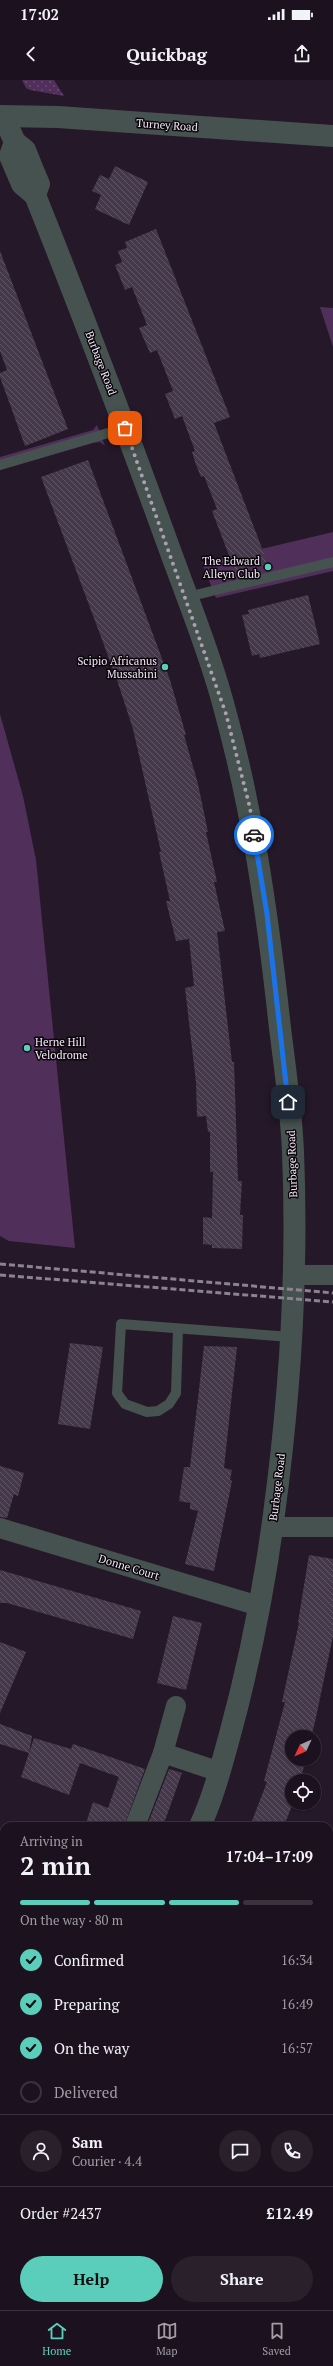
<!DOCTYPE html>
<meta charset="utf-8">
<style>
body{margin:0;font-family:"PT Serif",serif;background:#29202c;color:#f1f3f6;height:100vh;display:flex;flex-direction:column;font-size:15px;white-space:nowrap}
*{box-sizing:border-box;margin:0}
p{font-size:13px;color:#a09ea4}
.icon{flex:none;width:22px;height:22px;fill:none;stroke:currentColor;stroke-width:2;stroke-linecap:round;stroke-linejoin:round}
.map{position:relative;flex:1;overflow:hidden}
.details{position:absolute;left:0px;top:1742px;width:333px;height:488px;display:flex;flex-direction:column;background:#1c121f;border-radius:12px 12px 0 0;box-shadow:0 1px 3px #0004,0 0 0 1px #3a323d}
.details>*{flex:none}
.needle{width:26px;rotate:226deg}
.buttons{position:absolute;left:285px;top:1650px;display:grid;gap:8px}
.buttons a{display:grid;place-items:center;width:36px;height:36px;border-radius:50%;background:#1c121f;box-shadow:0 1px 3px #0004,0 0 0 1px #3a323d;font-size:20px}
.pin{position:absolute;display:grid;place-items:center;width:34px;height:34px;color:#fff;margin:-17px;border-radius:8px;box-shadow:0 2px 6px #0006}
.courier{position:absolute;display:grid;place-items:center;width:40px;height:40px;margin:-20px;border:3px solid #1a73e8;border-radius:50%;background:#fff;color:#222;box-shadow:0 1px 5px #0007}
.head em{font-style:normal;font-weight:600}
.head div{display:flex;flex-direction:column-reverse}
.head{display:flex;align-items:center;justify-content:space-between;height:68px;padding:0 20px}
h1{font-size:26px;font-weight:600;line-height:30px}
.bar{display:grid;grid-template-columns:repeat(4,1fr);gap:6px 4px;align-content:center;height:48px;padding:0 20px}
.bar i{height:5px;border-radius:3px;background:#3a323d}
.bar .current{background:#5bcebb}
.bar p{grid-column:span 4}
.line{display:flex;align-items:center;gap:10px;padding:0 20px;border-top:1px solid #3a323d}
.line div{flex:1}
.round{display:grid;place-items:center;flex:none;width:42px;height:42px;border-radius:21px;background:#29202c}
ol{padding:0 20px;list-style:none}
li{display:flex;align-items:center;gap:12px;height:44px}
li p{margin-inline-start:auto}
li .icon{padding:4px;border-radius:50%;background:#5bcebb;color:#111;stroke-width:4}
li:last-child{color:#a09ea4}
li i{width:22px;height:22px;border:2px solid #3a323d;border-radius:50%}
.primary-button{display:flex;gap:8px;margin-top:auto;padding:8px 20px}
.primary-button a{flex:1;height:46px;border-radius:24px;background:#5bcebb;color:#111;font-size:16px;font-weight:600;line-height:46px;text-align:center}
.primary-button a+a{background:#29202c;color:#f1f3f6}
.status{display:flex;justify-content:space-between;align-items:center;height:28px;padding:0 20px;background:#1c121f;direction:ltr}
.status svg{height:11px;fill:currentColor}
header{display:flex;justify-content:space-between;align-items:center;height:52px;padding:0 20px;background:#1c121f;font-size:18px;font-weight:600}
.tabs{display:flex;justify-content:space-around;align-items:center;height:56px;border-top:1px solid #3a323d;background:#1c121f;font-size:11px;color:#a09ea4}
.tabs a{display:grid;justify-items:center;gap:2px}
.tabs .current{color:#5bcebb}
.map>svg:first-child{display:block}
.grass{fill:url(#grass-dots)}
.green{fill:#512f5b}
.building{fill:url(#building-back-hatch)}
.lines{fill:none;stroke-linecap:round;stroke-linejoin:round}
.service{stroke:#46524f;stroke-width:10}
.minor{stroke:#46524f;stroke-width:20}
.tertiary{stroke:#46524f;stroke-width:22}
.primary{stroke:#6c8680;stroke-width:22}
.rail{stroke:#8d8290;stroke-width:3;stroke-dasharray:6 3;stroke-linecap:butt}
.done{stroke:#aaa0ae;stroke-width:4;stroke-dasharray:0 7.2}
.route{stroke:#1a73e8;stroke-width:5}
.poi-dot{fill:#5bcebb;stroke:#0b060c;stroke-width:1.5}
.labels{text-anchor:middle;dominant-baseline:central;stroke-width:3;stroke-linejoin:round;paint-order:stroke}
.street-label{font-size:11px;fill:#f2e9f5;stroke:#0b060c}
.poi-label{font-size:11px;fill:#f2e9f5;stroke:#0b060c;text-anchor:end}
</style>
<div class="status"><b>17:02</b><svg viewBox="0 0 49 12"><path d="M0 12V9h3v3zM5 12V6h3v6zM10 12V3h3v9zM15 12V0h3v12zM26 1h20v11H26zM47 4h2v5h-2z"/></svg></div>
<header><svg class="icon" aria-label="back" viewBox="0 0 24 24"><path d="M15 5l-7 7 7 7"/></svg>Quickbag<svg class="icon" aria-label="share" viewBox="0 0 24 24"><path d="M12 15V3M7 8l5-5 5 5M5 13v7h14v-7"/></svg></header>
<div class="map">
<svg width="333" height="2230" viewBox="0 0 333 2230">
<defs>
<pattern id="grass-dots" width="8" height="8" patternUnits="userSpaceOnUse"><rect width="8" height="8" fill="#512f5b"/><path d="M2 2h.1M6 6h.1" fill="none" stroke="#6a4d73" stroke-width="1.8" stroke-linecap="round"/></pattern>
<pattern id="building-back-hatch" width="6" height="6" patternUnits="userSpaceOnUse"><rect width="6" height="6" fill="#45384a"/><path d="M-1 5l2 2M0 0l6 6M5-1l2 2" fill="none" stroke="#605565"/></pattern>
</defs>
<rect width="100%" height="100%" fill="#251829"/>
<polygon class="grass" points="22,0 54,0 64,16 30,10 26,8"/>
<g class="green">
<polygon points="320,227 333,228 333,267"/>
<polygon points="97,345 105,366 100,362 93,363 0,390 0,377 93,350"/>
<polygon points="333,452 333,491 216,518 202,483"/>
<polygon points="0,634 23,716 36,780 75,1168 9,1161 0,1156"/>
</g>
<g class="building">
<polygon points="115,86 148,102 129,145 95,129 101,115 92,111 100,95 109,99"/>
<polygon points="156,149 230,337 214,343 268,484 235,491 212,431 217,429 204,396 201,397 196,385 192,372 195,371 182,336 175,339 165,314 173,311 157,270 150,273 139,248 147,245 132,207 125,210 115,185 122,182 118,171 127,168 125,162"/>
<polygon points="0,171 68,349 25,366 0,297 0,293 7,290 0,271"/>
<polygon points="88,380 170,600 186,655 184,655 198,704 208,752 206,752 217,802 214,802 225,851 217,852 232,982 234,982 238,1101 242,1101 240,1135 243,1135 242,1169 212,1168 212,1165 203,1164 203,1137 212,1138 213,1092 210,1092 210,1052 208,1052 206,1036 197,1037 196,1002 185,908 194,906 189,859 176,861 166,821 170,821 159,772 161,772 133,649 116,597 41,397"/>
<polygon points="308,515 320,564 260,578 259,574 252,576 242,535 249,534 248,530"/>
<polygon points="70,1263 103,1267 90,1349 58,1344"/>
<polygon points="204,1266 237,1267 224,1388 232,1390 230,1400 232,1401 214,1491 185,1484 198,1431 190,1429 190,1423 179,1421 184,1387 190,1387"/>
<polygon points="0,1386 24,1393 18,1416 14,1414 7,1438 0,1437"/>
<polygon points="309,1475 333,1479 333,1556 315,1642 311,1657 292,1657 292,1679 306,1679 300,1701 292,1701 293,1723 284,1746 250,1746 267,1702 264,1701 285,1622 282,1622 299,1543 298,1542"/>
<polygon points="0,1490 141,1531 133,1559 7,1523 0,1523"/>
<polygon points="173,1536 202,1543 186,1610 157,1603"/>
<polygon points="0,1562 26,1572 0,1633"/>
<polygon points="0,1644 32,1656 29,1673 0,1664"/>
<polygon points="34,1658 71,1669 73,1664 145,1689 124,1746 85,1746 93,1722 108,1728 119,1697 80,1683 69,1715 21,1697"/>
<polygon points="169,1689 182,1693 163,1746 147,1746"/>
</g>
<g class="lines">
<g class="service">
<polyline points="0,385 125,348"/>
<polyline points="187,517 333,482"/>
<polyline points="178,1249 176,1313 169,1324 158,1331 147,1332 125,1324 117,1313 121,1244 291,1257"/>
<polyline points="0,1859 4,1854"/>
</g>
<g class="minor">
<polyline points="294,1195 333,1195"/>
<polyline points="272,1447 333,1447"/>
<polyline points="0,1448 259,1526"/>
<polyline points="163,1673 220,1692"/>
<polyline points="135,1746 163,1673 176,1626"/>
<polyline points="125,2230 128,2226"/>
</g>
<g class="tertiary">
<polyline points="0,36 58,37 333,56"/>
<polyline points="10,51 15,62 25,70 33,90 39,104 35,115"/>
<path d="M15,62L10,76L22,104L35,115C81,230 125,346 167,462C188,520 212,579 227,638C252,731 266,825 277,921C282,971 291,1022 293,1072C298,1192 290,1315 274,1434C264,1510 249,1585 229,1658C221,1687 213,1718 200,1746"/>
<polyline points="0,2074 4,2068"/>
</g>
<g class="primary">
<polyline points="0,2089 4,2092"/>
<polyline points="181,2226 186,2230"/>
</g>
<g class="rail">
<polyline points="0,1184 333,1213"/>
<polyline points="0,1195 333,1222"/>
</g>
</g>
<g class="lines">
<polyline class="done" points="125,348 226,634 250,728 254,755"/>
<polyline class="route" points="254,755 267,834 288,1022"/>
</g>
<g class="poi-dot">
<circle cx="268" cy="487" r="4"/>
<circle cx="165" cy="587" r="4"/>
<circle cx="27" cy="968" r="4"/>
</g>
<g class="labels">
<g class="street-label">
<text transform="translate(167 45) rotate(4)">Turney Road</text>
<text transform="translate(101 283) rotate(69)">Burbage Road</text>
<text transform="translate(292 1084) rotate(-92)">Burbage Road</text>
<text transform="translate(277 1407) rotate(-83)">Burbage Road</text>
<text transform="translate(129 1487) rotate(17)">Donne Court</text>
</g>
<g class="poi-label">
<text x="260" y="481">The Edward<tspan x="260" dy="13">Alleyn Club</tspan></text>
<text x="157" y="581">Scipio Africanus<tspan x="157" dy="13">Mussabini</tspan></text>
<text x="35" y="962" text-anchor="start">Herne Hill<tspan x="35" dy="13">Velodrome</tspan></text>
</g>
</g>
</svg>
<div class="buttons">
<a><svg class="needle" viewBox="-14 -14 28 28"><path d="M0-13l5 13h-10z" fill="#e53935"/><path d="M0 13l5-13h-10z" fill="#a09ea4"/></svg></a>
<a><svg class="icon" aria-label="locate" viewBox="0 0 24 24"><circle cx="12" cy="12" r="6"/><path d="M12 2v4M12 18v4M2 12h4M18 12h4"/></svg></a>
</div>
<div class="pin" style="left:125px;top:348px;background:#ea580c"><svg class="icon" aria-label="bag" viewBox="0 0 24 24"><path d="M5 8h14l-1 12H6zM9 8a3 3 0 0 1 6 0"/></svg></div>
<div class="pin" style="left:288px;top:1022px;background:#1f2937"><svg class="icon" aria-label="home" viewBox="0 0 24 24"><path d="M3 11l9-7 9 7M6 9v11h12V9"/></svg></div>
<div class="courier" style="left:254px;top:755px"><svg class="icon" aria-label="car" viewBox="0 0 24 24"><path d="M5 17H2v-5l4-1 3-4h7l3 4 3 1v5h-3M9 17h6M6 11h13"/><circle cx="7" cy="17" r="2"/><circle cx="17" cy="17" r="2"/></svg></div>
<section class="details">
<div class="head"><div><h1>2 min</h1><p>Arriving in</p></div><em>17:04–17:09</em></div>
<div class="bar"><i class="current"></i><i class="current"></i><i class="current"></i><i></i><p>On the way · 80 m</p></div>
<ol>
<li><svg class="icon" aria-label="check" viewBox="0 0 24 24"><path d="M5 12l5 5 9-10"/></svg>Confirmed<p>16:34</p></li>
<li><svg class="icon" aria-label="check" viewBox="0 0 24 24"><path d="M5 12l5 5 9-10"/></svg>Preparing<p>16:49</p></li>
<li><svg class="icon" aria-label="check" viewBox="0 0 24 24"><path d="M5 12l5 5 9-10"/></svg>On the way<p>16:57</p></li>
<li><i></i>Delivered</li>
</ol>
<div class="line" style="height:72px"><a class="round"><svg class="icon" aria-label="person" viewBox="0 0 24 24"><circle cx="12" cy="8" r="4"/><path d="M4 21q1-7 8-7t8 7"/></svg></a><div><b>Sam</b><p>Courier · 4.4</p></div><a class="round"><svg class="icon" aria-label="chat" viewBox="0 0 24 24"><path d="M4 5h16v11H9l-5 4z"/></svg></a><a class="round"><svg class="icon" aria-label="phone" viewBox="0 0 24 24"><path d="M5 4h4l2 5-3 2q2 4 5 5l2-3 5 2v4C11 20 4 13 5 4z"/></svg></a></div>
<div class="line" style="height:52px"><div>Order #2437</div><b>£12.49</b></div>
<div class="primary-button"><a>Help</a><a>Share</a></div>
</section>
</div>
<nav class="tabs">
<a class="current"><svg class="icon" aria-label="home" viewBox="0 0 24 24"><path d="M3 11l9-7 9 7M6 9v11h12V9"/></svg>Home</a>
<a><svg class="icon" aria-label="map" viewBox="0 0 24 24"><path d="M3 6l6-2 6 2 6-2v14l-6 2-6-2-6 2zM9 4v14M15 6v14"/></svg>Map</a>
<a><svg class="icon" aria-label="saved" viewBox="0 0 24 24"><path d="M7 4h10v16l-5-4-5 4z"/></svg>Saved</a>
</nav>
